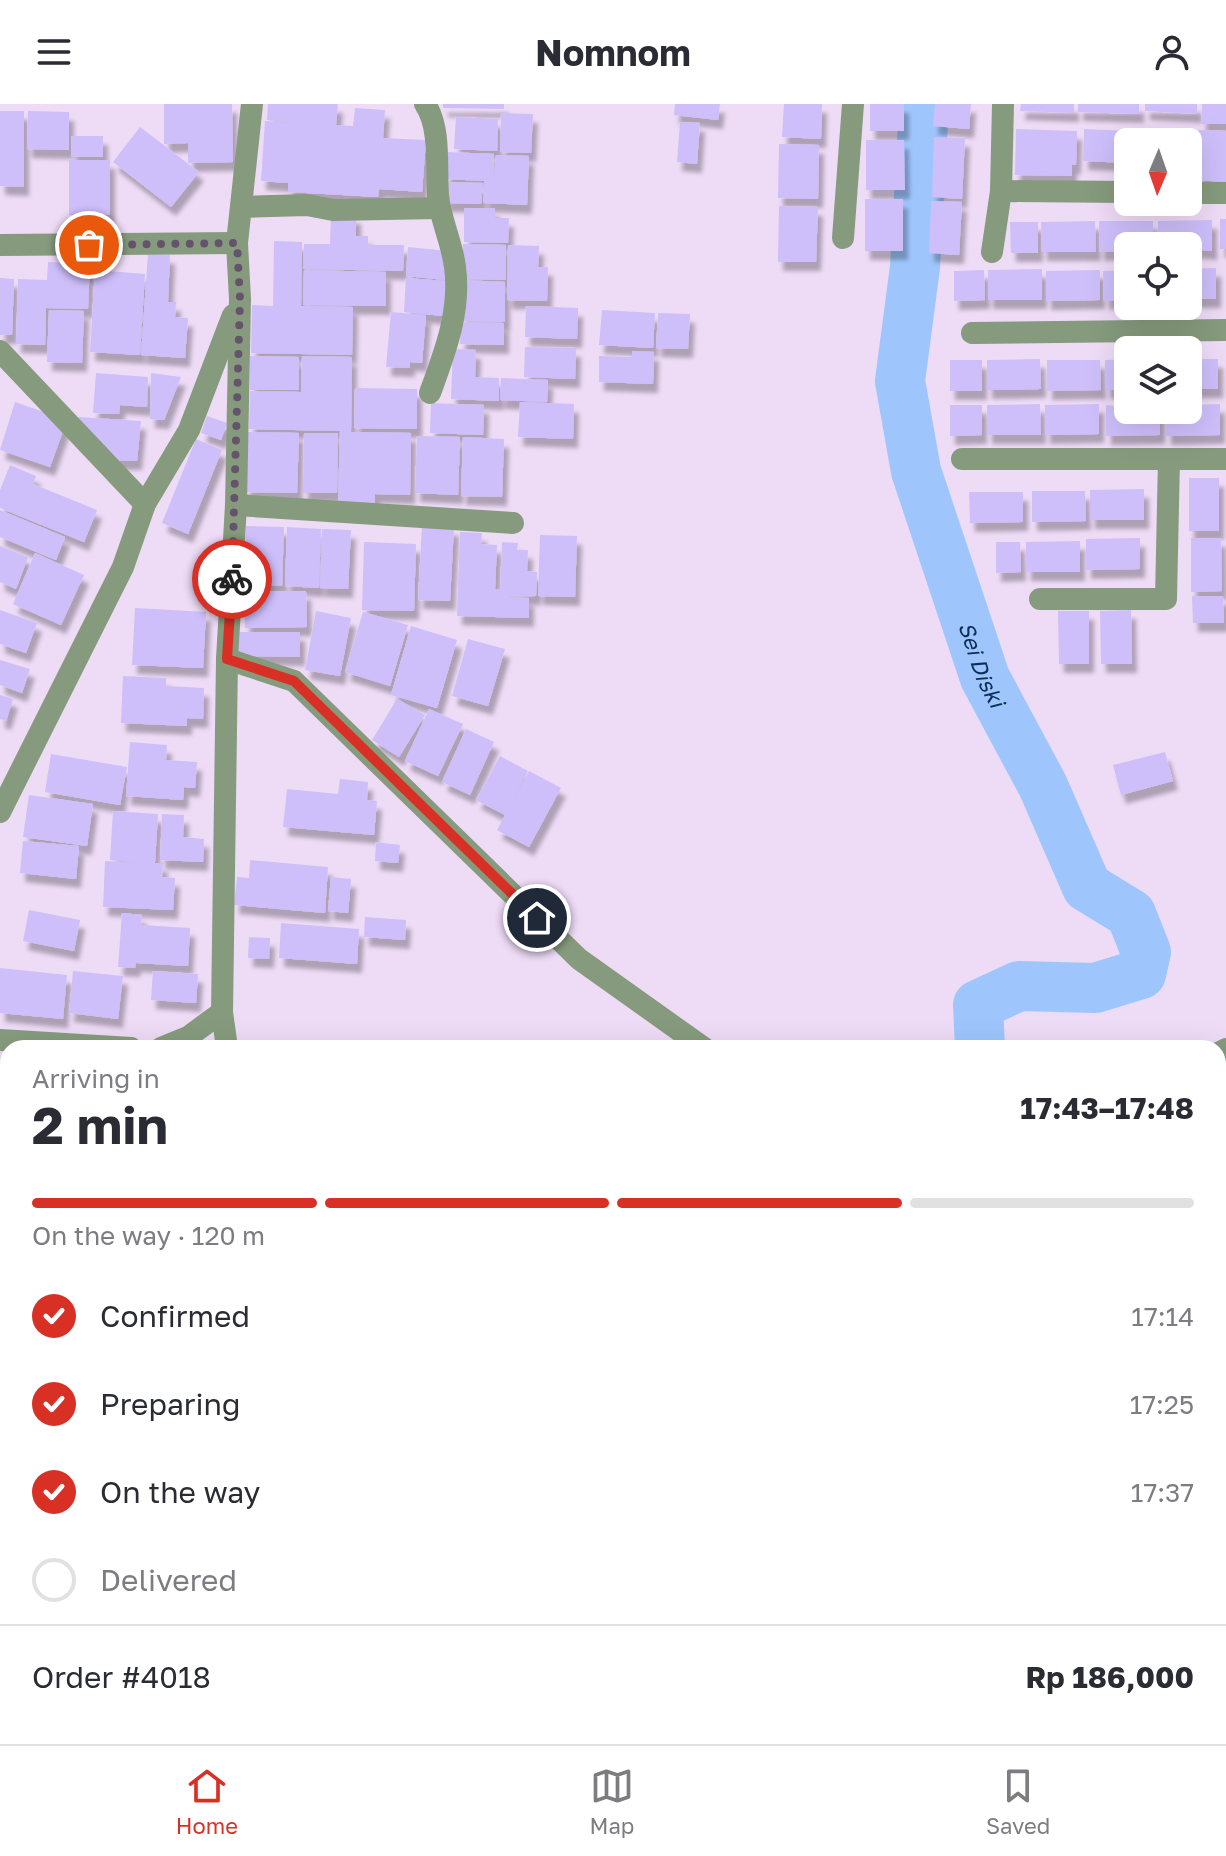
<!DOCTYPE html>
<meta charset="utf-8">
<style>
body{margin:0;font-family:"Golos Text",sans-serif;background:#f2f2f3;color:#2b2b33;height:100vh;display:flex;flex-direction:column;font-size:30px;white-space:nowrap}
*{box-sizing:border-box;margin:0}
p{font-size:26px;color:#7c7c81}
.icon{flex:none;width:44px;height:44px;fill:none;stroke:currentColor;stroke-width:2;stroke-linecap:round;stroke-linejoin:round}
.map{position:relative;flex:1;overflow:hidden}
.drawer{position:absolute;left:0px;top:936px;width:1226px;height:704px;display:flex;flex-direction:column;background:#fff;border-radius:24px 24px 0 0;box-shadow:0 8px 32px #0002}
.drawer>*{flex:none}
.needle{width:52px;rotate:182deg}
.controls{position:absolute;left:1114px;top:24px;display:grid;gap:16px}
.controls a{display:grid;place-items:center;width:88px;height:88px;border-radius:12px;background:#fff;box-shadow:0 8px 32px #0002;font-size:40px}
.pin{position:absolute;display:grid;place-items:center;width:68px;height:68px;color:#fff;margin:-34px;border:4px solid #fff;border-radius:50%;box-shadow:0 2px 8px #0007}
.courier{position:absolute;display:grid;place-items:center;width:80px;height:80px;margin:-40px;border:6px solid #d93025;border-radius:50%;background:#fff;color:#222;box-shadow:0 2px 10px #0007}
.summary em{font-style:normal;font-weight:700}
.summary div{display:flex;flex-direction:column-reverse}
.summary{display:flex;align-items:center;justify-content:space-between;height:136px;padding:0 32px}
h1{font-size:52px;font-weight:700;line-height:60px}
.bar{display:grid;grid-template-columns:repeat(4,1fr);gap:12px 8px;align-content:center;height:96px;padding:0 32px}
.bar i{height:10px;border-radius:6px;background:#e1e1e2}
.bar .active{background:#d93025}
.bar p{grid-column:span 4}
.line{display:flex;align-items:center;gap:20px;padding:0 32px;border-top:2px solid #e1e1e2}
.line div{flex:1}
ol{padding:0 32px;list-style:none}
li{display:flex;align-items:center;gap:24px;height:88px}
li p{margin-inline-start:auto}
li .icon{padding:8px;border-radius:50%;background:#d93025;color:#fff;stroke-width:4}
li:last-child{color:#7c7c81}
li i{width:44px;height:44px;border:4px solid #e1e1e2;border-radius:50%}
header{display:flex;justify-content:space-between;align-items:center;height:104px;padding:0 32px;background:#fff;font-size:36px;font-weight:700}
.menu{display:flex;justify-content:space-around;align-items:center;height:112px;border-top:2px solid #e1e1e2;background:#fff;font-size:22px;color:#7c7c81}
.menu a{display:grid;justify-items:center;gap:4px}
.menu .active{color:#d93025}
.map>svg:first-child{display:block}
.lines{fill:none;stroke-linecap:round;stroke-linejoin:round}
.river{stroke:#9ec6fd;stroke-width:50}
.building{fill:#cebffb;filter:url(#shadow)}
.minor{stroke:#869b7d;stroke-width:22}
.done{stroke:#65536c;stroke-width:8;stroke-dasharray:0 14.4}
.route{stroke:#d93025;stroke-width:10}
.labels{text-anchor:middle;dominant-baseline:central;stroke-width:7;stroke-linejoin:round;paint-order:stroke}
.water-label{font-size:22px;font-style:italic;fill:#0c2e58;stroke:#f6ecfa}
</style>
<header><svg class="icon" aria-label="menu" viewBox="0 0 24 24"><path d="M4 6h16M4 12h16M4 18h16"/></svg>Nomnom<svg class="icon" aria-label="person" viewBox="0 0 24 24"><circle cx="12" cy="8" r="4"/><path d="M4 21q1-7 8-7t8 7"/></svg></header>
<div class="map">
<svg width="1226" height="1640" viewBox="0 0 1226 1640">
<defs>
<filter id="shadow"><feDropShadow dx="5" dy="9" stdDeviation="2" flood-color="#0004"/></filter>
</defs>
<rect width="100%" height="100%" fill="#eedbf6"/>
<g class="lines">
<g class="river">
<path id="s1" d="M924,0L915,163L900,277L916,367L985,574L1043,682L1087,783L1131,810L1146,848L1141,870L1095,884L1019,882L978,901L980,944"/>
<polyline points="907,1632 922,1640"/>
</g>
</g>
<g class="building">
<polygon points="164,0 232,0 233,58 188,59 188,39 164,40"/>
<polygon points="268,0 338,0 336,21 353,22 355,4 385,6 383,34 426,36 422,88 379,85 378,93 288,88 288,79 261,77 265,17 292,19 267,16"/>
<polygon points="443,0 504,0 504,5 443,4"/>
<polygon points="675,0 720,0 718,16 674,11"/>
<polygon points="784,0 822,0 821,35 782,33"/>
<rect x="870" y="0" width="34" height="27"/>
<polygon points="935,0 971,0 969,25 933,22"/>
<polygon points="1021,0 1074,0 1074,9 1020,7"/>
<polygon points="1078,0 1139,0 1139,10 1078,8"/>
<polygon points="1145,0 1197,0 1197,10 1145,7"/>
<polygon points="1202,0 1226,0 1226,20 1201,20"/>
<polygon points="0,7 24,7 24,83 0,82"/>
<polygon points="28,7 69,8 69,46 27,45"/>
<polygon points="501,9 533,10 531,49 500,48"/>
<polygon points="456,13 498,15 497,47 454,45"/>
<polygon points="680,18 700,19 697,60 677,58"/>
<polygon points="140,23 199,68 171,103 113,58"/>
<polygon points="1139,24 1191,27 1191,38 1139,38"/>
<polygon points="1016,25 1077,27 1076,61 1072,61 1072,72 1015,71"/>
<polygon points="1084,25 1130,27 1128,59 1083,57"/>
<polygon points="1198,26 1226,27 1226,78 1196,76"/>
<rect x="71" y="32" width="32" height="21"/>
<polygon points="934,33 965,34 962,95 932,93"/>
<polygon points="866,36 904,36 905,86 866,86"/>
<polygon points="779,40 819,41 818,95 778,94"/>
<polygon points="446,48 494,50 493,78 496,51 529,52 527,101 483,99 484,77 445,75"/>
<rect x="69" y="56" width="41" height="55"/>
<polygon points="445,78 483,79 481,100 444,99"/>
<rect x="865" y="95" width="38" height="52"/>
<polygon points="931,97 962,98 959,151 929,149"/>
<polygon points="779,102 818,103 816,158 778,158"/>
<polygon points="464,104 495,104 495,114 509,114 508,139 464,138"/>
<polygon points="331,111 356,111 356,132 368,132 368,141 404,141 403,167 303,165 304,140 330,140"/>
<rect x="1220" y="115" width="6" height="30"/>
<polygon points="1212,116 1212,147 1158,142 1158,117"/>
<polygon points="1095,117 1096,148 1042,148 1041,118"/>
<polygon points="1099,117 1153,117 1153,142 1128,142 1128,147 1099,148"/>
<polygon points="1010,118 1038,118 1038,149 1011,149"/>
<polygon points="274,137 302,138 301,202 353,203 352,251 251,249 252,201 273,202"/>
<polygon points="463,140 506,141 506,176 462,175"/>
<polygon points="508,141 539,142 538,163 548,163 547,197 507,196"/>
<polygon points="408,143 448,147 445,176 406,172"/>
<polygon points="148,150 170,151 168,198 176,198 175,213 188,214 185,254 141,251"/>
<polygon points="48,158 90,160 88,205 46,204 45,241 16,240 18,175 47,176"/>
<polygon points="1216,164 1216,195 1188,195 1188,165"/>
<polygon points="1042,165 1042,196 988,196 988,166"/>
<polygon points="95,166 145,170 140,251 90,248"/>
<polygon points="304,166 386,168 386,202 303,201"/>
<polygon points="984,166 985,196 954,197 954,167"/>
<polygon points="1100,166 1100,196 1046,197 1046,167"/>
<polygon points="1128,166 1128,196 1104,197 1103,167"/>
<polygon points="0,174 14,175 12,231 0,231"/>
<polygon points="406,174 446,177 443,212 404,208"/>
<polygon points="462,176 505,178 505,218 461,217"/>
<polygon points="526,202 578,204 577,235 525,233"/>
<polygon points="49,206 84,207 82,259 47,258"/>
<polygon points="602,206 655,209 653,244 599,241"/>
<polygon points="391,208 426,211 422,259 410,258 410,264 386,263"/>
<polygon points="658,209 690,210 688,245 656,244"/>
<polygon points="461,218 504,219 504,241 460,240"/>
<polygon points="525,243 576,244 575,275 524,273"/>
<polygon points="453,245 476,246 475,273 499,274 499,297 451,295"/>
<polygon points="632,247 654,248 653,280 599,278 599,252 632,253"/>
<polygon points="250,252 299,253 299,286 250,286"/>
<polygon points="302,252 352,253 351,328 411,329 410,391 375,390 375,400 338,399 340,327 249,325 250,287 301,288"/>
<polygon points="1040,255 1041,285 987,286 987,256"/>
<polygon points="1128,255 1128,286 1105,286 1105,256"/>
<rect x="1188" y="255" width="30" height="30"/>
<rect x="950" y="256" width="32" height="31"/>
<polygon points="1047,256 1100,256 1101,286 1047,287"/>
<polygon points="96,269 148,273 147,303 120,301 119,310 93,309"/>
<polygon points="151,269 181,273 164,316 150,315"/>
<polygon points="501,274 548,276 547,298 500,296"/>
<polygon points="355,284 417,285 417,325 354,324"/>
<polygon points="15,298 67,316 50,363 0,346"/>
<polygon points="520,298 574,300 573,335 518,333"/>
<polygon points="431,299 484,301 483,331 430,329"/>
<polygon points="1040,300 1041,331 987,331 987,301"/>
<polygon points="1099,300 1099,330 1045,331 1045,301"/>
<polygon points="1220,300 1220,331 1166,332 1166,306 1188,306 1188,301"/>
<polygon points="950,301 982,301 982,331 950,332"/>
<polygon points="1106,301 1160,306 1160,331 1106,332"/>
<polygon points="207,312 227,319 221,336 201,329"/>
<polygon points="78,313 141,317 137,357 107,357"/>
<polygon points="246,328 299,329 297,389 245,388"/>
<polygon points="304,329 338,329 337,389 303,389"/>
<polygon points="417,332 460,333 458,391 415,389"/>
<polygon points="463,333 504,335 502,393 461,392"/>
<polygon points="196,335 222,346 188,430 162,419"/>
<polygon points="10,361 36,372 33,380 97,406 84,438 0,404 0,386"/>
<rect x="1189" y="374" width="30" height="53"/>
<polygon points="1144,385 1144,416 1090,416 1090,386"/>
<polygon points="1032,387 1085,387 1086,417 1032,418"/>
<polygon points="969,388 1023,388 1023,418 970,419"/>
<polygon points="0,406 65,433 56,456 0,433"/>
<polygon points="246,422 284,423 282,482 244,481"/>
<polygon points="422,422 454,423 450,497 418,496"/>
<polygon points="287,423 321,425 319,484 285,482"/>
<polygon points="322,425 351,426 348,485 320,484"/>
<polygon points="460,428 482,429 481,440 497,441 495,485 500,485 502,438 518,439 517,446 528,446 527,467 537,468 536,492 500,493 529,494 529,514 457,512"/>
<polygon points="540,431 577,432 575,493 538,492"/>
<polygon points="1140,434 1140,465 1086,466 1086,435"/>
<polygon points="1191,434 1221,434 1222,487 1191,488"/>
<polygon points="1080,437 1080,468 1026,468 1026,438"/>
<polygon points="364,438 416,440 414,507 362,506"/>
<polygon points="996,438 1020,438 1021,468 996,469"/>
<polygon points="0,442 28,453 16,485 0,478"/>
<polygon points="35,449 84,471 61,521 13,500"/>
<polygon points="244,487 306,487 307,523 245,524"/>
<polygon points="1192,492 1223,492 1224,519 1193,519"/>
<polygon points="135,504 206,508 203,564 132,561"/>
<polygon points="0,506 37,519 26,549 0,540"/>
<polygon points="1131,506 1132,560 1101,560 1100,507"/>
<polygon points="316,507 351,514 340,572 305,566"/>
<polygon points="1058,507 1089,507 1089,560 1059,560"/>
<polygon points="363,508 408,521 390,582 345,568"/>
<polygon points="411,522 457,536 437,604 391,591"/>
<polygon points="237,528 300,528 300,553 237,552"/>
<polygon points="468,535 505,545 488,602 452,592"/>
<polygon points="0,556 30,565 22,589 0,581"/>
<polygon points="123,572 166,574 166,582 204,584 203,615 187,614 187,622 121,619"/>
<polygon points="0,591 13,595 6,617 0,615"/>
<polygon points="397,595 425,611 399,653 372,636"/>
<polygon points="429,605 463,620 438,672 405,657"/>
<polygon points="466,625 494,638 470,691 442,678"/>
<polygon points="130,638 167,641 166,656 197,658 195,684 184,683 183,696 126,692"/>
<polygon points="1165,648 1173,677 1121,691 1113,661"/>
<polygon points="51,650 127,663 120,701 45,688"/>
<polygon points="500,652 528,667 510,703 529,667 561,684 529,743 497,726 505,711 476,696"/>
<polygon points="340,675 368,678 367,696 377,697 374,731 283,723 287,685 338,690"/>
<polygon points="29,691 93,700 87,742 23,733"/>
<polygon points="113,707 158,710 155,759 163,759 162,773 175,774 173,806 103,803 105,757 140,759 110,756"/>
<polygon points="162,710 184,711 183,733 204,735 203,758 160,756"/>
<polygon points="23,737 79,742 76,775 20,769"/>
<polygon points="376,738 400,741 398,759 375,757"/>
<polygon points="250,756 328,763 325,809 234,801 237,773 249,774"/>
<polygon points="331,773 351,775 348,809 328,807"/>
<polygon points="29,806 80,816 74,847 23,837"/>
<polygon points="122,809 142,811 141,821 190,824 188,862 136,859 135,864 118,863"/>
<polygon points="365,813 406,816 405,836 364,833"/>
<polygon points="281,819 359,825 357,860 279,854"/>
<polygon points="249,833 270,834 269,855 248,854"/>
<polygon points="0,864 67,871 63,915 0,909"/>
<polygon points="73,867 123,872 118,915 69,909"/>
<polygon points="153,867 198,870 196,899 151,896"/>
<polygon points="4,985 8,986 8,1034 0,1033"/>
<polygon points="0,1044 8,1045 8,1079 0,1078"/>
<rect x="0" y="1117" width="8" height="20"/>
<polygon points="0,1296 8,1298 8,1356 0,1354"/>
<polygon points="73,1632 96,1632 94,1640 71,1640"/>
<polygon points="312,1632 385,1632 384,1640 341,1640"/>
<polygon points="514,1632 524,1632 541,1640 510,1640"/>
</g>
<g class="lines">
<g class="minor">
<path d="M425,0C441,23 436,64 438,91C440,115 452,138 455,163C461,207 445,248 430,289"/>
<polyline points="1001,87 1128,88"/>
<polyline points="1188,89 1226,89"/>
<polyline points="241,103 307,101 333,106 439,104"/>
<polyline points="843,134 853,0"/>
<polyline points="0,141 237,139"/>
<polyline points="992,148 1001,87 1003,0"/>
<polyline points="972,229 1226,226"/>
<polyline points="0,247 145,400"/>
<polyline points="962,355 1226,355"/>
<polyline points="236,401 513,419"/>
<polyline points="1040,495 1166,495 1169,355"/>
<polyline points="227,555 294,577 579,855 704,944"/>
<polyline points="0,708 123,463 145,400 189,326 233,211"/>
<polyline points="0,936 131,944"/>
<polyline points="161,944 188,933 222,908"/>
<polyline points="227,944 222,908 227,555 236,401 240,195 237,139 252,0"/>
<polyline points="1218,949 1226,945"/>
<polyline points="0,1581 8,1528"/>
<polyline points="195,1632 229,1640"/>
<polyline points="133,1640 135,1632"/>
<polyline points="407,1640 408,1632"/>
</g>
</g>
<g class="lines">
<polyline class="done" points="89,141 237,139 240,195 232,475"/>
<polyline class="route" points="232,475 227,555 294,577 537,814"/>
</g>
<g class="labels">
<g class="water-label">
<text stroke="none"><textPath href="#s1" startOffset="574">Sei Diski</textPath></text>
</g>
</g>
</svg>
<div class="controls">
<a><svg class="needle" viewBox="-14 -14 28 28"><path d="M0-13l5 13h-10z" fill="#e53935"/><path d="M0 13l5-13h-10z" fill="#7c7c81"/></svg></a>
<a><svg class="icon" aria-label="locate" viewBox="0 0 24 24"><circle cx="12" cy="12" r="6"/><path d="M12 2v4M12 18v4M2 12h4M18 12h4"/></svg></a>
<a><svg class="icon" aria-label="layers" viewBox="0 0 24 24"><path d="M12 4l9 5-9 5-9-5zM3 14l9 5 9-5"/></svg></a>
</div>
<div class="pin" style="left:89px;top:141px;background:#ea580c"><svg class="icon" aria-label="bag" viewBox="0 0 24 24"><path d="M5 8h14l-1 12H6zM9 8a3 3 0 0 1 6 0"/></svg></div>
<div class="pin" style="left:537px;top:814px;background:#1f2937"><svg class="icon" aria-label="home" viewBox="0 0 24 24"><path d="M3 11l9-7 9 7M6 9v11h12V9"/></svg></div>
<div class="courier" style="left:232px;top:475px"><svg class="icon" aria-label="bike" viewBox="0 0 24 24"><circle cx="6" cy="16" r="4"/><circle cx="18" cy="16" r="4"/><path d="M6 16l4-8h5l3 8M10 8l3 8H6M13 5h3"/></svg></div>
<section class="drawer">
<div class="summary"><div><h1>2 min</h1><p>Arriving in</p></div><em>17:43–17:48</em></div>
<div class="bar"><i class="active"></i><i class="active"></i><i class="active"></i><i></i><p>On the way · 120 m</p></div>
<ol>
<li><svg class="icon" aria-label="check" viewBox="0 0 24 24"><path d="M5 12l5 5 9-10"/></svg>Confirmed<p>17:14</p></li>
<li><svg class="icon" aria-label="check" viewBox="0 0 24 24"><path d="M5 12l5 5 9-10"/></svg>Preparing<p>17:25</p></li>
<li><svg class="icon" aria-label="check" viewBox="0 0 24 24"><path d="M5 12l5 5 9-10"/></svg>On the way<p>17:37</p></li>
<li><i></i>Delivered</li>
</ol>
<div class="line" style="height:104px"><div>Order #4018</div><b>Rp 186,000</b></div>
</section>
</div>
<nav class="menu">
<a class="active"><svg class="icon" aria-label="home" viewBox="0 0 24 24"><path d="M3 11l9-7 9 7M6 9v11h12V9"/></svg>Home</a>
<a><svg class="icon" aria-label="map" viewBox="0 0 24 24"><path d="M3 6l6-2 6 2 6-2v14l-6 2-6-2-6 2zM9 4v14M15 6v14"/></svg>Map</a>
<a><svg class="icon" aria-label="saved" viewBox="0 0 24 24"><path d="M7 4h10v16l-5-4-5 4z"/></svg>Saved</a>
</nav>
